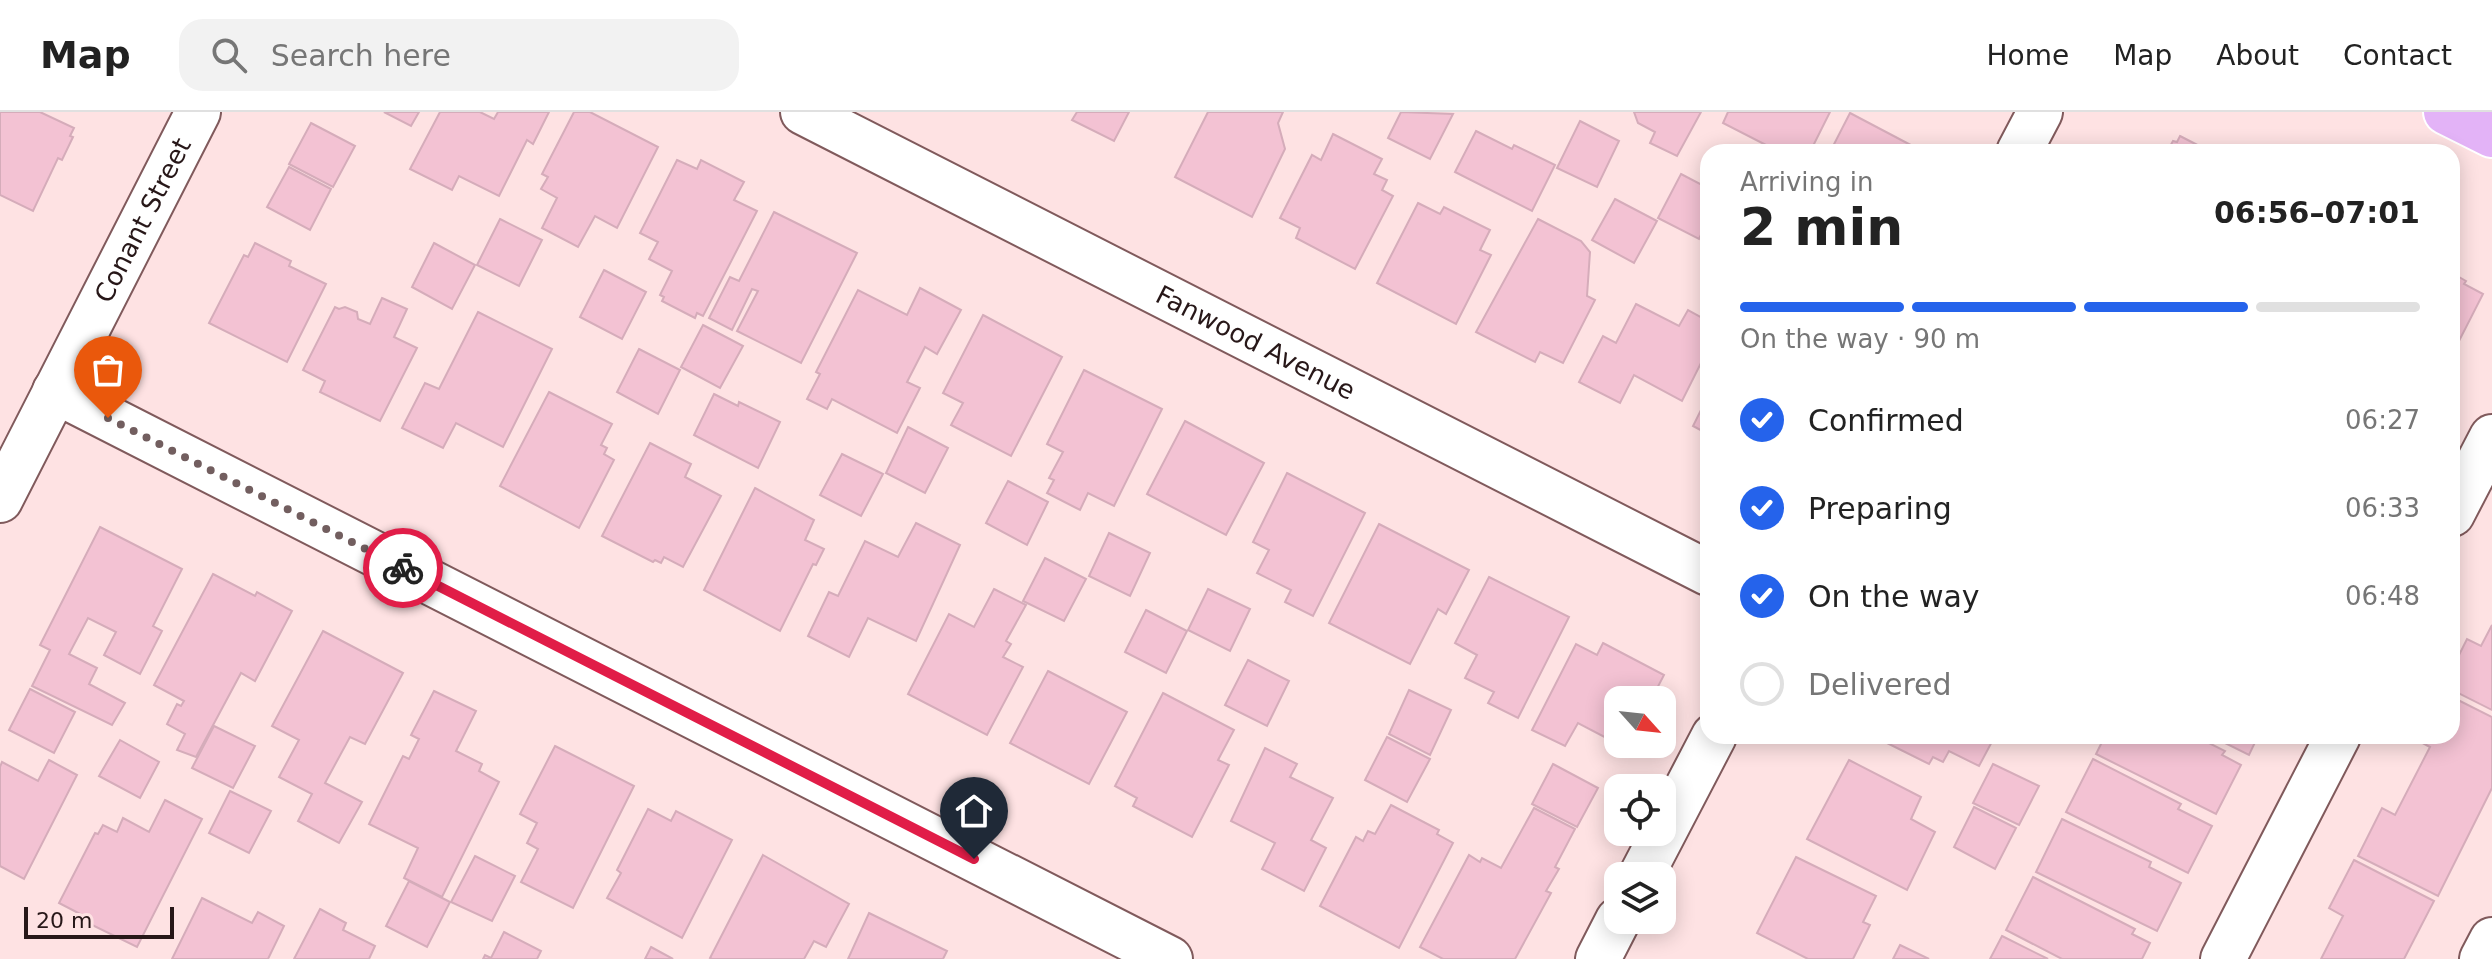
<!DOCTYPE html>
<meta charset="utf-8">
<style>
body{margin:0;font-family:"DejaVu Sans",sans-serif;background:#f2f2f2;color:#222;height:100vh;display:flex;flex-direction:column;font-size:30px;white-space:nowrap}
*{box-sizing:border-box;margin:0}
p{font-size:26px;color:#767676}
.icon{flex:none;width:44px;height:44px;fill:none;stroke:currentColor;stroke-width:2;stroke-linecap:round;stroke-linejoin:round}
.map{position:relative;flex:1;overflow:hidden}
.panel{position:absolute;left:1700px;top:32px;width:760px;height:600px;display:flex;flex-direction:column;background:#fff;border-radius:24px;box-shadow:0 4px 20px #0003}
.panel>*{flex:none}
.needle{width:52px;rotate:117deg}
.fabs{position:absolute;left:1604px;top:574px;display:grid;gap:16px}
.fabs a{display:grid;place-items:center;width:72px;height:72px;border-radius:16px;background:#fff;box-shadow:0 4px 20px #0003;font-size:40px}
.scale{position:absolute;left:24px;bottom:20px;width:150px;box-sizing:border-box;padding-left:8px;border:4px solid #271718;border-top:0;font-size:22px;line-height:28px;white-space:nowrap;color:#271718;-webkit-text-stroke:6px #fee2e3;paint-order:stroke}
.pin{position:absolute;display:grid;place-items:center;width:68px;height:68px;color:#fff;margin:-82px -34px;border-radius:50% 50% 50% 0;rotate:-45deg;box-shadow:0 0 8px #0007}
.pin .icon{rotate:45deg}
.courier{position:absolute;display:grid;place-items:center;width:80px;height:80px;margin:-40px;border:6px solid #e11d48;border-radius:50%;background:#fff;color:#222;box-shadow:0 2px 10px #0007}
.headline em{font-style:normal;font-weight:700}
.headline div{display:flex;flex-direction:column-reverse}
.headline{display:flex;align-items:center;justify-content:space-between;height:136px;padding:0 40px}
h1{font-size:52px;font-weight:700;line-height:60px}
.bar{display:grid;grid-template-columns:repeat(4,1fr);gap:12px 8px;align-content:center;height:96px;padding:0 40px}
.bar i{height:10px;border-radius:6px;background:#e0e0e0}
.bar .selected{background:#2563eb}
.bar p{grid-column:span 4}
ol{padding:0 40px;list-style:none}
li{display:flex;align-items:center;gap:24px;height:88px}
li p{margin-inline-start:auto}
li .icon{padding:8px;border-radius:50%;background:#2563eb;color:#fff;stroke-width:4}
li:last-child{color:#767676}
li i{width:44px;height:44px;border:4px solid #e0e0e0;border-radius:50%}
header{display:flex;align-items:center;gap:48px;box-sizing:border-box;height:112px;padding:0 40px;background:#fff;border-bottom:2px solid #e0e0e0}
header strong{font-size:38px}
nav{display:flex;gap:44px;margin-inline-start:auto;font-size:28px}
.search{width:560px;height:72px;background:#f2f2f2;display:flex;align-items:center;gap:20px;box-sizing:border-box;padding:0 28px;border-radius:24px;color:#767676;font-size:30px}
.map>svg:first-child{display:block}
.building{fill:#f3c2d3;stroke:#d5acba;stroke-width:2}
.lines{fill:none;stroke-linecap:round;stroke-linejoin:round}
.minor-casing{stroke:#805a5c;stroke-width:48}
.major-casing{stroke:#fff;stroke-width:48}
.minor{stroke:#fff;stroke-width:44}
.major{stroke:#e3b3f7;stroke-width:44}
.done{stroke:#725e5f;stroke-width:8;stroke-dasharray:0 14.4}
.route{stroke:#e11d48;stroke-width:10}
.labels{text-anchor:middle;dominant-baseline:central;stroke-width:8;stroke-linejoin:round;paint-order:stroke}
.street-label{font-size:26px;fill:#271718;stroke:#fee2e3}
</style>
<header>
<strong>Map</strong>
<div class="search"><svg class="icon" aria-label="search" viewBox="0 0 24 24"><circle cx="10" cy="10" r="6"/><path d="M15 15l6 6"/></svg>Search here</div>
<nav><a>Home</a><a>Map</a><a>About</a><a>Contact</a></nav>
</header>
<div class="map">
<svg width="2492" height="847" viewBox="0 0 2492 847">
<rect width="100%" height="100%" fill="#fee2e3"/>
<g class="building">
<polygon points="0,0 40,0 74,16 70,24 73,25 62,48 58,46 33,99 0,83"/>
<polygon points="384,0 419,0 411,14"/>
<polygon points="440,0 480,0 494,7 498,0 549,0 533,32 527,28 499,84 459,64 452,78 410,57"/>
<polygon points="574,0 590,0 658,35 617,116 595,104 578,135 542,116 557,86 541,77 548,65 542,62"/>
<polygon points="1077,0 1129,0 1114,29 1072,8"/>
<polygon points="1208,0 1283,0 1278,11 1285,37 1252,105 1175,65"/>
<polygon points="1401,0 1453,2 1430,47 1388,26"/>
<polygon points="1634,0 1701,0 1677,44 1650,31 1655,20 1638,11"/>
<polygon points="1728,0 1830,0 1810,40 1765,40 1768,34 1723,11"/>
<polygon points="1850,1 1924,40 1830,40"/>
<polygon points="1580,9 1619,29 1597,75 1557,56"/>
<polygon points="311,11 355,34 333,75 289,52"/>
<polygon points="1476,19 1512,37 1514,33 1555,53 1532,99 1455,60"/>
<polygon points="1333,22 1382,47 1374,62 1387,68 1382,78 1393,84 1355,157 1296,126 1300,116 1280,106 1312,43 1321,48"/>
<polygon points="2180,24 2211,40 2167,40 2173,29 2177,30"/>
<polygon points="677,48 697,57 701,48 744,70 734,88 757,99 703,204 697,201 695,206 662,189 664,185 660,183 672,159 649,147 658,130 640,121"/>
<polygon points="289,55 331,77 310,118 267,95"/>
<polygon points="1681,62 1708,76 1708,108 1699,127 1658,106"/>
<polygon points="1615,87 1657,109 1634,151 1592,128"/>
<polygon points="1418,91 1440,102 1444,95 1490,118 1480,138 1491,143 1456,212 1377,171"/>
<polygon points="774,100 857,141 801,251 737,219 758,179 752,177 732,218 709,206 730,165 739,169"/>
<polygon points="500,107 542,128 519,174 477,153"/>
<polygon points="1538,107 1581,129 1590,140 1587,184 1595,188 1563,251 1540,240 1535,250 1476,220"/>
<polygon points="255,131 291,149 289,154 326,172 287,250 209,211 244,143 248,145"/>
<polygon points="434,131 475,153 452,197 412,175"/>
<polygon points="604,158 646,180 622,227 580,205"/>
<polygon points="2452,161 2466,169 2464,172 2483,182 2458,231 2452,228"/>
<polygon points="920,176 961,198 937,242 925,235 907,270 920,276 897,321 832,287 827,297 807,287 820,262 816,260 858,178 907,203"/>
<polygon points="382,186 407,197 394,225 417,236 380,309 320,280 325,269 303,258 335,195 339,197 345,195 357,200 358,207 370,212"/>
<polygon points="1636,192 1679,214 1688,198 1708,209 1708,237 1682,289 1634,263 1620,291 1579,270 1603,224 1616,231"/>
<polygon points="478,200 552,237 503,335 456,311 443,336 402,316 425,271 439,277"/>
<polygon points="983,203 1062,245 1011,344 951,313 963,291 943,281"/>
<polygon points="703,213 743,234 720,276 681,255"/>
<polygon points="639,237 680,258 658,302 617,280"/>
<polygon points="1084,258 1162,297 1114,394 1088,381 1080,398 1047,381 1054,368 1049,366 1063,340 1047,332"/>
<polygon points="549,280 612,312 601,333 607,336 604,342 614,348 579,416 500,374"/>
<polygon points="714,282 738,294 739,290 780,310 758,356 694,323"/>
<polygon points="1708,284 1708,322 1693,314"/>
<polygon points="1185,309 1264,351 1226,423 1147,382"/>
<polygon points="908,315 948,336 925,381 886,361"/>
<polygon points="650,331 691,352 685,365 721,384 683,455 664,445 661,451 655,448 653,450 602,424"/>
<polygon points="842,342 883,362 861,404 820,383"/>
<polygon points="1287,361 1365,401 1313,504 1285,490 1291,478 1257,461 1269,438 1253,430"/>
<polygon points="1008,369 1048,390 1027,433 986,411"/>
<polygon points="755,376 814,408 805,428 824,437 816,453 813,452 780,519 704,478"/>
<polygon points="916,411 960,433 916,529 868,506 849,545 808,524 829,480 838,484 865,429 898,445"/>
<polygon points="1379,412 1469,458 1446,502 1438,497 1410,552 1329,511"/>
<polygon points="100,415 182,457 153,514 162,519 140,562 104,543 116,520 88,506 69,542 97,556 89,572 125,591 112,613 32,574 50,538 40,533"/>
<polygon points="1109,421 1150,441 1130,484 1089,464"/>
<polygon points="1045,446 1086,467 1064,509 1023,489"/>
<polygon points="213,462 255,484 257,480 292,499 255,569 241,561 196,645 177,638 185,622 167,612 177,592 181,594 184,589 154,573"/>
<polygon points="1489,465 1569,505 1518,606 1488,591 1494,580 1465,566 1477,543 1455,531"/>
<polygon points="994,477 1026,493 1006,529 1011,532 1003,545 1023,555 987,623 908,582 949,502 974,515"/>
<polygon points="1208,477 1250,497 1230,539 1188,518"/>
<polygon points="1146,498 1187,519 1166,561 1125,540"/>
<polygon points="2492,513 2492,598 2452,578 2452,557 2467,527 2481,534"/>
<polygon points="323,519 403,561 365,632 350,625 325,671 362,690 339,731 298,709 312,682 279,665 299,628 272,614"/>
<polygon points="1603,531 1664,563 1651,588 1618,588 1618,632 1578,611 1565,634 1532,618 1576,532 1597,543"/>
<polygon points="1248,548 1289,569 1267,614 1225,593"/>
<polygon points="1048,559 1127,600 1089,672 1010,631"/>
<polygon points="30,577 75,600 54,641 9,618"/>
<polygon points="1409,578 1451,598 1430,643 1389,622"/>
<polygon points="434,579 476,599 456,639 482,652 479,659 499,670 442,785 404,766 418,736 369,712 403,644 409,647 419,627 411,623"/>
<polygon points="1163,581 1234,618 1218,648 1229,653 1192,725 1133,694 1137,686 1115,674"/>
<polygon points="2452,585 2492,605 2492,676 2438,784 2358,744 2382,696 2395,703 2430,635 2417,628 2419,624 2452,624"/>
<polygon points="214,614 255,634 233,676 192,656"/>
<polygon points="1873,624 1995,624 1979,654 1949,639 1943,650 1933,645 1929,652"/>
<polygon points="2105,624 2195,624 2225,639 2222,643 2241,653 2216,702 2096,642"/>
<polygon points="2211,624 2258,624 2249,643"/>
<polygon points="1387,625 1430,647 1407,690 1365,668"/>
<polygon points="120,628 159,650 140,686 99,664"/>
<polygon points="555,634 634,674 573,796 521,770 538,737 527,731 537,711 520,702"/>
<polygon points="1265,636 1297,652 1290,665 1333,686 1311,728 1326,736 1304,779 1262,757 1275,731 1231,709"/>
<polygon points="2093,647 2181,692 2178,697 2212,714 2188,761 2066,700"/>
<polygon points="49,648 77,663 24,767 0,754 0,655 2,650 38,669"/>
<polygon points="1849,648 1921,685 1911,707 1935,720 1907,778 1807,727"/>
<polygon points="1553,652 1598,676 1577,715 1532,692"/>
<polygon points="1993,652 2039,674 2019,713 1973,691"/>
<polygon points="230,679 271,699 249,741 209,721"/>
<polygon points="165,688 202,707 137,835 86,810 88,806 59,791 95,721 98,722 103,713 117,720 123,706 149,720"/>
<polygon points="1391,693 1439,718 1437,722 1453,731 1399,836 1320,794 1356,725 1363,729 1368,719 1375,722"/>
<polygon points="1974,695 2016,716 1995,757 1954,735"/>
<polygon points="1534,696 1575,717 1555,755 1559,757 1546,779 1551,781 1515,847 1443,847 1420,835 1469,743 1480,750 1482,746 1501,756"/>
<polygon points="648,697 671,709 676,699 732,728 682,826 607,786 621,761 617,758"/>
<polygon points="2062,707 2151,750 2149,755 2181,771 2157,819 2036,760"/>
<polygon points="763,743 849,792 826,835 814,829 804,847 712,847 710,846"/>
<polygon points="475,744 515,764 492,809 451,790"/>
<polygon points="1796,745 1876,784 1863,810 1870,813 1853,847 1808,847 1757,821"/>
<polygon points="2354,748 2434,789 2404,847 2321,847 2343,804 2329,796"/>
<polygon points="2033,765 2135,817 2132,822 2150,831 2142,847 2062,847 2006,818"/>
<polygon points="409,769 450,790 427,835 386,814"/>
<polygon points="202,786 252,811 258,800 284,814 268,847 172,847"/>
<polygon points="320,797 346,811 343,818 375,834 369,847 294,847"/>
<polygon points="869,801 947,839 943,847 848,847"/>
<polygon points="504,820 541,839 537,847 483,847 485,843 491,846"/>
<polygon points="2002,824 2048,847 1990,847"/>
<polygon points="1900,833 1929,847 1893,847"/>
<polygon points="651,835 673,847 645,847"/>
</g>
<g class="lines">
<defs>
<g id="minor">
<path id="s1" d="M803,0L1708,461"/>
<polyline points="2019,40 2040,0"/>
<polyline points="55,279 1170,847"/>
<path id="s2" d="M0,388L198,0"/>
<polyline points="2452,402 2492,325"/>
<polyline points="1641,764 1714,624"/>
<polyline points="1598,847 1618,808"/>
<polyline points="2223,847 2338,624"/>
<polyline points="2482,847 2492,828"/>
</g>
<polyline id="major" points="2446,0 2492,23"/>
</defs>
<use href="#minor" class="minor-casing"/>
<use href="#major" class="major-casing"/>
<use href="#minor" class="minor"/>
<use href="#major" class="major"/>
</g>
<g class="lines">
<polyline class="done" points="108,306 403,456"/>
<polyline class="route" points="403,456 974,747"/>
</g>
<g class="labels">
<g class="street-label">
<text stroke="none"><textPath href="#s2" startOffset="314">Conant Street</textPath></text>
<text stroke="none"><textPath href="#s1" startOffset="508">Fanwood Avenue</textPath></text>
</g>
</g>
</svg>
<div class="fabs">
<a><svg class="needle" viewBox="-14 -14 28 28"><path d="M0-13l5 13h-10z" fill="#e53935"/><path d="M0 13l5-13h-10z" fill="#767676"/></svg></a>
<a><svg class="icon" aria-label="locate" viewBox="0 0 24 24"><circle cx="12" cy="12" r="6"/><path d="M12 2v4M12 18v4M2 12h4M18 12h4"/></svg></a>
<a><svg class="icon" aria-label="layers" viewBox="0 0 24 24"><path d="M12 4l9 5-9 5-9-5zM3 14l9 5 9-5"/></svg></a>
</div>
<div class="scale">20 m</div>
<div class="pin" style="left:108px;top:306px;background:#ea580c"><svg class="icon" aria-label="bag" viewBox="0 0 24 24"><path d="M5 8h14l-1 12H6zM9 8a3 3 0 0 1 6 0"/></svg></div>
<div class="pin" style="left:974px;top:747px;background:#1f2937"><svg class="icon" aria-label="home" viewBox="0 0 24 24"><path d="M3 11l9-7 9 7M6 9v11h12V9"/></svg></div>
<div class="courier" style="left:403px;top:456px"><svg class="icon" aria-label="bike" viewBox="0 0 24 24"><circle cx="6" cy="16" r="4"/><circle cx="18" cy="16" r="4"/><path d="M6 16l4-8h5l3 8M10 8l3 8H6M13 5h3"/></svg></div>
<section class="panel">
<div class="headline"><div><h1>2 min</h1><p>Arriving in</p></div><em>06:56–07:01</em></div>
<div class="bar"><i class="selected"></i><i class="selected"></i><i class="selected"></i><i></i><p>On the way · 90 m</p></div>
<ol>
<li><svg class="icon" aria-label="check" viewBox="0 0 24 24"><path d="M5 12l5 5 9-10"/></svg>Confirmed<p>06:27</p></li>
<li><svg class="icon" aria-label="check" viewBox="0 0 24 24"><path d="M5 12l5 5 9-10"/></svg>Preparing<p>06:33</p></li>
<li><svg class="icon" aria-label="check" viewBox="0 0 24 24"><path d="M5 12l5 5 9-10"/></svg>On the way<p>06:48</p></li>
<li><i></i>Delivered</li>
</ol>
</section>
</div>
